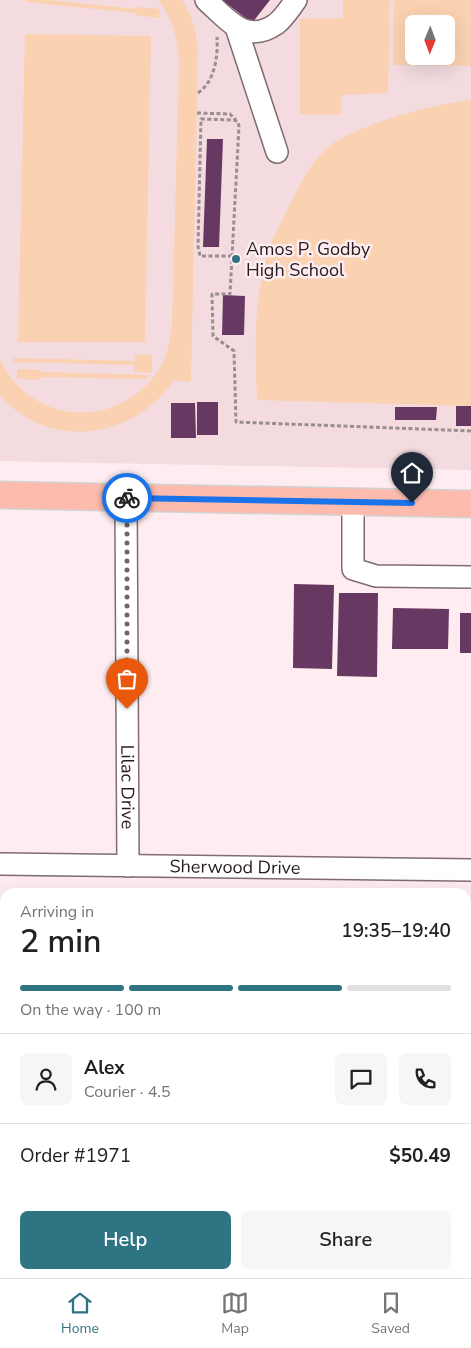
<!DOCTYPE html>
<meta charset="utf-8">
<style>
body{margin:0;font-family:"Nunito Sans",sans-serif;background:#f6f6f6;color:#202124;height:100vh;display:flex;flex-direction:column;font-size:19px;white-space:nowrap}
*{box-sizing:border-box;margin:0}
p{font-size:16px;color:#757577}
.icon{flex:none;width:28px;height:28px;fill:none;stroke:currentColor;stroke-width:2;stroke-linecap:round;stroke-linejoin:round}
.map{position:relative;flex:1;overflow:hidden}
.drawer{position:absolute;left:0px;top:888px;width:471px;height:391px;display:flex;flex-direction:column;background:#fff;border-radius:15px 15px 0 0;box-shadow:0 5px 20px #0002}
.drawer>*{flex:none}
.needle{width:32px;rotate:181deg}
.buttons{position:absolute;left:405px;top:15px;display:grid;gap:10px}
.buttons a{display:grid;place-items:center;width:50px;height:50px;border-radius:8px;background:#fff;box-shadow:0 5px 20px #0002;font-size:25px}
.pin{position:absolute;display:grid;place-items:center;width:42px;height:42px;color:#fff;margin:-51px -21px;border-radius:50% 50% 50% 0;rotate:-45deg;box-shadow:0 0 5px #0007}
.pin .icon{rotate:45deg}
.courier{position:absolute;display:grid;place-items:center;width:50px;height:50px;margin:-25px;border:4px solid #1a73e8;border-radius:50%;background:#fff;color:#222;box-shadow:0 1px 6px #0007}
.head em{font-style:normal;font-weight:600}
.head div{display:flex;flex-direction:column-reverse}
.head{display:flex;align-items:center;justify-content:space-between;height:85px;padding:0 20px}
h1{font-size:32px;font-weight:600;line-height:38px}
.bar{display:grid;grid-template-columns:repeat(4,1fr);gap:8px 5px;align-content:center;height:60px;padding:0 20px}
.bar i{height:6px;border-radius:4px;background:#e0e0e0}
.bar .on{background:#2e7482}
.bar p{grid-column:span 4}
.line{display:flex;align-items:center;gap:12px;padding:0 20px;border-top:1px solid #e0e0e0}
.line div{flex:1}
.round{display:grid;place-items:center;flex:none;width:52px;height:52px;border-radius:8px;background:#f6f6f6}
.cta{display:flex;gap:10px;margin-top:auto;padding:10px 20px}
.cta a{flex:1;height:58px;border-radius:8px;background:#2e7482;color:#fff;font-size:20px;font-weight:600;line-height:58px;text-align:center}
.cta a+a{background:#f6f6f6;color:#202124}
.dock{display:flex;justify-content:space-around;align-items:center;height:70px;border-top:1px solid #e0e0e0;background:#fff;font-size:14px;color:#757577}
.dock a{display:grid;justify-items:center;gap:2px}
.dock .on{color:#2e7482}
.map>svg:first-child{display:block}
.built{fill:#f3dbe0;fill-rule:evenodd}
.green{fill:#fad2b1;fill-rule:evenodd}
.building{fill:#673861}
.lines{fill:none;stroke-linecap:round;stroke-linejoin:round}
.minor-casing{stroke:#7f6c70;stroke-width:24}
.major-casing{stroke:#d3d2d2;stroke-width:29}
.path{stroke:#9a8d8f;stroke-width:3;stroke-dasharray:4 2.5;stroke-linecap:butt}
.minor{stroke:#fff;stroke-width:21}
.major{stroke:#fdbbae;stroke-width:26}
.done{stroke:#706567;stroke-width:5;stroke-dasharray:0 9}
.route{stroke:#1a73e8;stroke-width:6}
.poi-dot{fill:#2e7482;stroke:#feecf0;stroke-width:2}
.labels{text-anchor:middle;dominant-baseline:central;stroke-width:5;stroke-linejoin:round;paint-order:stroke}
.poi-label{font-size:18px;fill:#241c1d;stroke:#feecf0;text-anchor:start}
.street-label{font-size:18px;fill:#241c1d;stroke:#feecf0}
</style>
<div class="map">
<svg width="471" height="1278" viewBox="0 0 471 1278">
<rect width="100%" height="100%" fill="#feecf0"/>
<path class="built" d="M0,0H471V470L0,461ZM414,24H446V56H414Z"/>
<g class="green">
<polygon points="26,0 50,0 135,9 136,7 160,9 159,18 135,15 135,13 26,2"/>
<path d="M158,0H182C193,17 197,33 198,53L191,382L174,380C135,439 48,452 0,395V360C33,428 123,430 161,366C168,354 170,339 172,325L179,63C178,39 173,19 158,0Z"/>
<polygon points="343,0 390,0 388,93 342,95 341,115 300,114 300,19 343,18"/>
<path d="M394,0H471V66L393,65ZM414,24H446V56H414Z"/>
<polygon points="25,34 151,36 145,342 18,342"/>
<path d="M471,100V406L257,400C255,348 253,296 270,246C275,232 284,218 290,204C300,185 309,165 325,150C352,125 434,104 471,100Z"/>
<polygon points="135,355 152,355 152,373 135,372 134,365 13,362 13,358 135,361"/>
<polygon points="17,369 41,370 42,372 147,375 147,379 41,377 41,380 17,379"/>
</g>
<g class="building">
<polygon points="222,0 270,0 252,23"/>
<polygon points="207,139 223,139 219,247 203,247"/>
<polygon points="223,295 245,296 244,335 222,335"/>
<rect x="197" y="402" width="21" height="33"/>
<polygon points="171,403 195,403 196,438 171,438"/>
<rect x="456" y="406" width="15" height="20"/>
<polygon points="395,407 437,407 436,420 395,420"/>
<polygon points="294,584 334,585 332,669 293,668"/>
<polygon points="339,593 378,593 377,677 337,676"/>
<polygon points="393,608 449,609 448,649 392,649"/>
<rect x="460" y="613" width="11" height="40"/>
</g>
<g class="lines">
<defs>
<g id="minor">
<path d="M206,0C227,19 246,45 276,24C284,18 290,8 296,0"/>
<polyline points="236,27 277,152"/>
<path id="s1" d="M126,498L128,866"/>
<polyline points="353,502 353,569 376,576 471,577"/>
<path id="s2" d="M0,864L471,870"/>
<polyline points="0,1167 5,1167"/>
<polyline points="466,1174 471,1174"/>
</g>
<polyline id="major" points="0,495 471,504"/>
</defs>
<use href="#minor" class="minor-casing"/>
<use href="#major" class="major-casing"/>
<g class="path">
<path d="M198,93C215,81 218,57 217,37"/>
<polyline points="197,113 230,114 236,120"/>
<polyline points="232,256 200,256 198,246 201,119 234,120 238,122 239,126 230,294 212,294 213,336 234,351 236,422 471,431"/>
</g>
<use href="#minor" class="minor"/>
<use href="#major" class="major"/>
</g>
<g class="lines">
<polyline class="done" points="127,498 127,709"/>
<polyline class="route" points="127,498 412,503"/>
</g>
<circle class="poi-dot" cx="236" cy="259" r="5"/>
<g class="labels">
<g class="poi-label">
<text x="246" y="249">Amos P. Godby<tspan x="246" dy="21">High School</tspan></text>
</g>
<g class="street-label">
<text stroke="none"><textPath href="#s1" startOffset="289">Lilac Drive</textPath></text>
<text stroke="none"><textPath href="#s2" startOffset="235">Sherwood Drive</textPath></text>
</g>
</g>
</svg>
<div class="buttons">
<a><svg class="needle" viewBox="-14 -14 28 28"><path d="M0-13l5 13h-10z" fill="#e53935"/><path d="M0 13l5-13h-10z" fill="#757577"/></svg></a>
</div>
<div class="pin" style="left:127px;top:709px;background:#ea580c"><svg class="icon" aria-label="bag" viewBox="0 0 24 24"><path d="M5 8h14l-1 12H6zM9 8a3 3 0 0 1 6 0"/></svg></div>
<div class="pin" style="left:412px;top:503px;background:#1f2937"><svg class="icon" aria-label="home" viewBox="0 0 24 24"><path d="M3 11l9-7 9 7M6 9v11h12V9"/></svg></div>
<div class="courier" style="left:127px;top:498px"><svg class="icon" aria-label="bike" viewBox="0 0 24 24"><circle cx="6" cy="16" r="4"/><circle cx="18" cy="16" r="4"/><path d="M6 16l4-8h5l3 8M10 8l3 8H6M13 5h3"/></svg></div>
<section class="drawer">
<div class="head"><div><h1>2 min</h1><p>Arriving in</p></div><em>19:35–19:40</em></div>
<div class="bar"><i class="on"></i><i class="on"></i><i class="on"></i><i></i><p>On the way · 100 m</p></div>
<div class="line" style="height:90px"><a class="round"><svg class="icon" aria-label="person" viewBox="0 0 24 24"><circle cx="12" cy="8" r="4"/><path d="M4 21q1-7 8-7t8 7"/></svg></a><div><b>Alex</b><p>Courier · 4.5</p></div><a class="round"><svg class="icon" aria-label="chat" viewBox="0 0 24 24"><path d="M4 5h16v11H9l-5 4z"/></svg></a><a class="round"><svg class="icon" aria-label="phone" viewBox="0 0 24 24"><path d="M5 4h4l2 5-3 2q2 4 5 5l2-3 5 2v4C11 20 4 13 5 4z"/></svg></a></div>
<div class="line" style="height:65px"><div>Order #1971</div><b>$50.49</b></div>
<div class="cta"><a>Help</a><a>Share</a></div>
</section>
</div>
<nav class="dock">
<a class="on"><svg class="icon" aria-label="home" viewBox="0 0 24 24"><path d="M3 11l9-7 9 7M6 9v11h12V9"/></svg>Home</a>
<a><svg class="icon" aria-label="map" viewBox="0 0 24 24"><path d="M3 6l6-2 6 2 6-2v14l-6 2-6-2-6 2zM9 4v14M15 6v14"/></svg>Map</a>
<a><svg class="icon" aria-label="saved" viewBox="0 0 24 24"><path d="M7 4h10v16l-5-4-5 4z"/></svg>Saved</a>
</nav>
